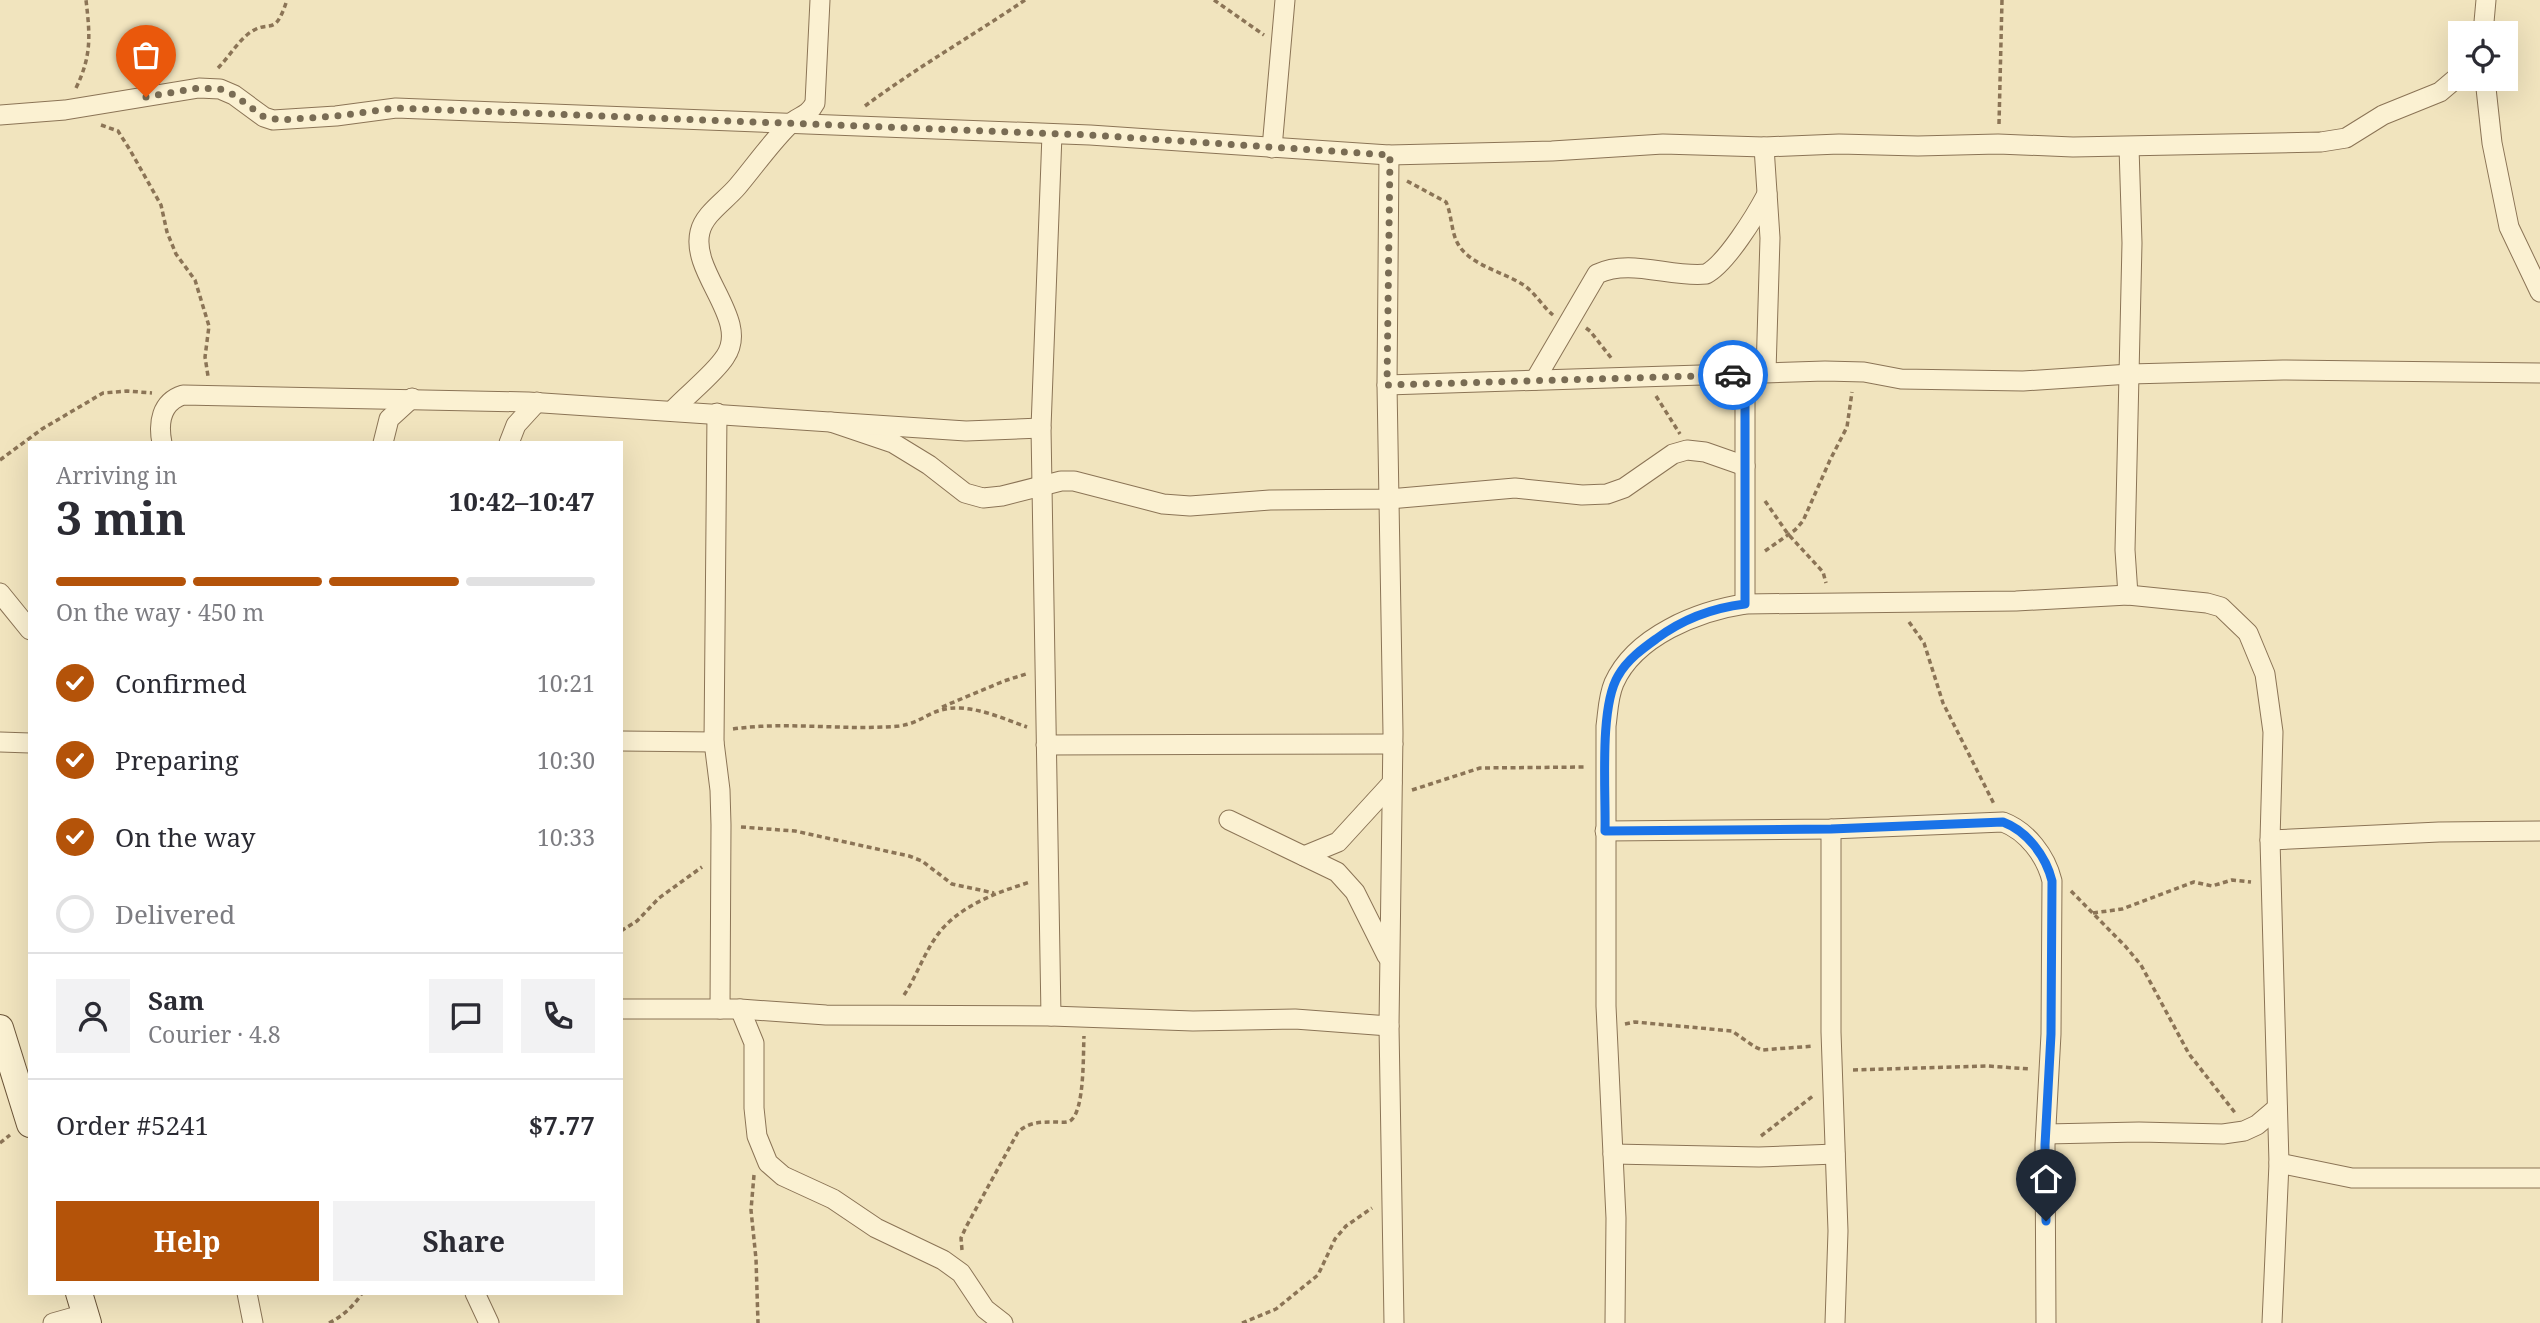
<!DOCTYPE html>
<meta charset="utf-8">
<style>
body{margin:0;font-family:"Noto Serif",serif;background:#f2f2f3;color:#2b2b33;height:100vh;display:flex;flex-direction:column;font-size:26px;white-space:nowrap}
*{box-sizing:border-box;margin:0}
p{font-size:23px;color:#7c7c81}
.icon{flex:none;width:38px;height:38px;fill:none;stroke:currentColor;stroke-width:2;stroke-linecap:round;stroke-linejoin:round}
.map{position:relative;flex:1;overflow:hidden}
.sheet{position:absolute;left:28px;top:441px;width:595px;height:854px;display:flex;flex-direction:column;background:#fff;border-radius:0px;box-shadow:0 7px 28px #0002}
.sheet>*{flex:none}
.tools{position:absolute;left:2448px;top:21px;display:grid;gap:14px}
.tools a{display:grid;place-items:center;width:70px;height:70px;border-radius:0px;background:#fff;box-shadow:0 7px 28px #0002;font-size:35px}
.pin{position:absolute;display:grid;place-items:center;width:60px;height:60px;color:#fff;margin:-72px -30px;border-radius:50% 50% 50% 0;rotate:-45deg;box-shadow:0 0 7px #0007}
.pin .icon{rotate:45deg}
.courier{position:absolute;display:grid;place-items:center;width:70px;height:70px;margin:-35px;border:5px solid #1a73e8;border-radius:50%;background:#fff;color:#222;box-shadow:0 2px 9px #0007}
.overview em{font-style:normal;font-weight:700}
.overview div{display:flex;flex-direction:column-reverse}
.overview{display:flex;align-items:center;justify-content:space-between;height:119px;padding:0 28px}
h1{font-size:46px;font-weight:700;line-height:52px}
.bar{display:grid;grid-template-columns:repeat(4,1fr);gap:10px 7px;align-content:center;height:84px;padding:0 28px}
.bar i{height:9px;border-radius:5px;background:#e1e1e2}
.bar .on{background:#b45309}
.bar p{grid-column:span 4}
.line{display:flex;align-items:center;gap:18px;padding:0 28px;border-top:2px solid #e1e1e2}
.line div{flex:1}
.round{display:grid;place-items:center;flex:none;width:74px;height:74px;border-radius:0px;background:#f2f2f3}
ol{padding:0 28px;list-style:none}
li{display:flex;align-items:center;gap:21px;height:77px}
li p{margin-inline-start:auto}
li .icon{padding:7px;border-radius:50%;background:#b45309;color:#fff;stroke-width:4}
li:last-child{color:#7c7c81}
li i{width:38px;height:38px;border:4px solid #e1e1e2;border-radius:50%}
.button{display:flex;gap:14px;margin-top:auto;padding:14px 28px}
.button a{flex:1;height:80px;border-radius:0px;background:#b45309;color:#fff;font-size:28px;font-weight:700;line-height:80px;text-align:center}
.button a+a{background:#f2f2f3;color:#2b2b33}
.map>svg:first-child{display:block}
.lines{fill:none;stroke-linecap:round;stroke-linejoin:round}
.street-casing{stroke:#8b7456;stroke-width:21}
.secondary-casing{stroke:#6c5539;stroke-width:28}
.path{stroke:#8b7456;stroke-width:3.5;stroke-dasharray:5 3.5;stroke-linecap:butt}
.street{stroke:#fbf1d2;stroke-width:19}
.secondary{stroke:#fbf1d2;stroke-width:26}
.done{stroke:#796c54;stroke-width:7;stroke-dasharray:0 12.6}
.route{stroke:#1a73e8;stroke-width:9}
</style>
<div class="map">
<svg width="2540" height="1323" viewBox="0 0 2540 1323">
<rect width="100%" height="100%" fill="#f1e4be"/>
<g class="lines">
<defs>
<g id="street">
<polyline points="2483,33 2486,0"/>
<polyline points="2485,79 2492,143 2509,227 2540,292"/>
<polyline points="0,115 65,110 199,88 220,89 234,95 264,117 273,120 336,116 396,108 1090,135 1389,155 1552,151 1663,144 1764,147 1839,144 1918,146 1998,144 2073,147 2321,142 2346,138 2383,115 2440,92 2460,75"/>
<polyline points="1764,147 1770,238 1766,372"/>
<polyline points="1272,148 1285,0"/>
<polyline points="1389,155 1387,385 1393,733 1389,1026 1394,1323"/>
<polyline points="1745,375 1745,604"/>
<path d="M1535,380L1597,274C1630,258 1671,278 1706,274C1726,264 1756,215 1767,194"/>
<polyline points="1387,385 1825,371 1864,372 1901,379 2023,381 2130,374 2283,370 2540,373"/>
<path d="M673,410C688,394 714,374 725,357C751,320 690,273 700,232C704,214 725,201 737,187C754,167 769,145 788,126C798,115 807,118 815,103L820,0"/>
<polyline points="717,413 714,742 720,790 721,825 720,1009"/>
<polyline points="831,422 893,443 929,465 965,493 983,498 1002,496 1061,481 1074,481 1163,504 1190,506 1270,500 1389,499 1515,488 1582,495 1607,494 1624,488 1673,454 1687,450 1705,452 1745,466"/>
<path d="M162,443C158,423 161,402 183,395L528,402L966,431L1041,428"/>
<polyline points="383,443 389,419 412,398"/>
<polyline points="509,443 516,425 537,402"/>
<polyline points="0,593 30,630"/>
<polyline points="2128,595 2125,550 2132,243 2129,147"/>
<polyline points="621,741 714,742"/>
<polyline points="0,742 30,743"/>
<polyline points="1046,745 1393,744"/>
<polyline points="1229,820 1337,872 1355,892 1387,956"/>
<polyline points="1831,829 1831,1032 1838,1231 1835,1323"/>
<path d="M1605,831L1831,829L2003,822C2027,831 2046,856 2052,881L2051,1034L2045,1145L2046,1323"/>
<polyline points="2270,840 2439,832 2540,831"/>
<polyline points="1304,856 1338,842 1392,783"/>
<polyline points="621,1009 740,1009 826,1015 1051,1016 1193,1021 1295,1019 1389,1026"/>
<polyline points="740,1009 754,1043 754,1108 757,1136 768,1163 783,1176 833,1199 876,1228 943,1260 961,1273 985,1309 1003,1323"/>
<polyline points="1051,1016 1041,428 1052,134"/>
<polyline points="2046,1134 2139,1132 2223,1134 2244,1131 2257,1125 2277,1108"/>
<polyline points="1613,1154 1759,1157 1835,1154"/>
<polyline points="2279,1163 2352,1178 2540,1178"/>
<polyline points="247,1293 253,1323"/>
<polyline points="475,1293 489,1323"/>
<polyline points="53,1323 85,1314"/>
<path d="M1615,1323L1616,1218L1606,1006V726C1608,712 1608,697 1614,683C1635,636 1698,611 1745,604L2016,601L2128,595L2207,603L2221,607L2248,633L2265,674L2273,732L2270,840L2279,1163L2272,1323"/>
</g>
<g id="secondary">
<polyline points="0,1028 30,1124"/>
<polyline points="79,1293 88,1323"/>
</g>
</defs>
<use href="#street" class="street-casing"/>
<use href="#secondary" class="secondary-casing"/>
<g class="path">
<polyline points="1214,0 1264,35"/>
<path d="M218,68C228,58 237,43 248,34C270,17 274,40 287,0"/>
<path d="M76,88C92,55 90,35 86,0"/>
<path d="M865,106C916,68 972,36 1025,0"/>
<polyline points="1999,124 2002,0"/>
<polyline points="101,125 118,131 130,150 161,205 167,232 176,254 195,280 209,326 205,357 208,376"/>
<path d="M1407,181L1446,202C1452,215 1451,232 1458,244C1470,265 1503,272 1522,284C1535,292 1542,306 1553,315"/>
<polyline points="1586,328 1590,331 1612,359"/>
<polyline points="1656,396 1680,434"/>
<polyline points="0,460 42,429 103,393 127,391 152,393"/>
<polyline points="1765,501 1788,534 1823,572 1826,583"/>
<polyline points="1765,551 1795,530 1803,521 1830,460 1847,427 1852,392"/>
<polyline points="1909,622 1924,643 1943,703 1994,804"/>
<polyline points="942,707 1004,681 1026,674"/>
<path d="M733,729C788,721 844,731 899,726C924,723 930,707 960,708C982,709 1005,719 1027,727"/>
<polyline points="1412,790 1480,768 1586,767"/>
<polyline points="741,827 795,831 909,856 922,861 952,884 994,893"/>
<polyline points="2071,891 2126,947 2141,965 2189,1054 2236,1114"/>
<polyline points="2093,913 2122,909 2194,882 2212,886 2232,880 2251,882"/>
<polyline points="621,931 637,921 659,898 702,867"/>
<path d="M904,995C918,974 926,947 943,928C966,903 999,892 1030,882"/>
<polyline points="1625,1024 1635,1022 1732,1031 1755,1047 1762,1050 1814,1046"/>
<polyline points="1853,1070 1988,1066 2030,1069"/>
<polyline points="1761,1136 1813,1096"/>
<polyline points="0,1143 10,1135"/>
<polyline points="754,1175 751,1210 756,1259 758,1323"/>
<path d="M962,1250L961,1238L966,1227L1018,1132C1029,1122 1040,1122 1054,1122C1059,1122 1065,1123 1070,1121C1085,1112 1083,1052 1084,1036"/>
<path d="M329,1323C343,1316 354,1306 362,1293"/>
<polyline points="1242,1323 1276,1309 1318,1275 1335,1239 1346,1226 1372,1208"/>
</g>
<use href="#street" class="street"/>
<use href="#secondary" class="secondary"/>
</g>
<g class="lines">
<polyline class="done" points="146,97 198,88 220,89 234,95 264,117 281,120 337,116 396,108 1090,135 1390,155 1387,385 1733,375"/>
<path class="route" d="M1733,375H1745V604C1712,608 1684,618 1656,639C1642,649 1627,660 1618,676C1599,708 1606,792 1605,831L1831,829L2003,822C2027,831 2046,856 2052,881L2051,1034L2045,1145L2046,1221"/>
</g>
</svg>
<div class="tools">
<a><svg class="icon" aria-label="locate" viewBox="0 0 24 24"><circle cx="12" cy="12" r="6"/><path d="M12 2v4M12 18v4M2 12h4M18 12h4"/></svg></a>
</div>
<div class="pin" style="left:146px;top:97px;background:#ea580c"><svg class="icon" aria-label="bag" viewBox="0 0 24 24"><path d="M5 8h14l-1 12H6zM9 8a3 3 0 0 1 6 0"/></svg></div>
<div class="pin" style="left:2046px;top:1221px;background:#1f2937"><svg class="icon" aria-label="home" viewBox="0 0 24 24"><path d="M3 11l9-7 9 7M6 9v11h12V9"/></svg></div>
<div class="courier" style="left:1733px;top:375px"><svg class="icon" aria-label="car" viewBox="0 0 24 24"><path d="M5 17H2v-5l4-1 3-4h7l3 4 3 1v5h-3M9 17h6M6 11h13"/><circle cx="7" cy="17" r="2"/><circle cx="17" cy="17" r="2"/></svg></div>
<section class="sheet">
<div class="overview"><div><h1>3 min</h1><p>Arriving in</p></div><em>10:42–10:47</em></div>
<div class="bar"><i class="on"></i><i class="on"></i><i class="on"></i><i></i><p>On the way · 450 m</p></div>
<ol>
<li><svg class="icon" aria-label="check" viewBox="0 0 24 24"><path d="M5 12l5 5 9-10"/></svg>Confirmed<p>10:21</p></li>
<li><svg class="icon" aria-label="check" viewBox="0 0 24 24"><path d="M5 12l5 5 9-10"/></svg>Preparing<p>10:30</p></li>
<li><svg class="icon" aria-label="check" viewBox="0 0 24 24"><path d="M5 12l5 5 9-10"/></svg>On the way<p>10:33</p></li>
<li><i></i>Delivered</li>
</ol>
<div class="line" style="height:126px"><a class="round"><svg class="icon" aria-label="person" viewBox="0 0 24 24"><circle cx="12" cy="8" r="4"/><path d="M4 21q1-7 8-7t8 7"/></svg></a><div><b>Sam</b><p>Courier · 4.8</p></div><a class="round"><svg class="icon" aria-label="chat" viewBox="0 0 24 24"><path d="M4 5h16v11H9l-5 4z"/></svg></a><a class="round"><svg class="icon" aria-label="phone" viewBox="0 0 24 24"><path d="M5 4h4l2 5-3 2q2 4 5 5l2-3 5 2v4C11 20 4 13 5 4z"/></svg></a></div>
<div class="line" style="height:91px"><div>Order #5241</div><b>$7.77</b></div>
<div class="button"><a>Help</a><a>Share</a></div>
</section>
</div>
